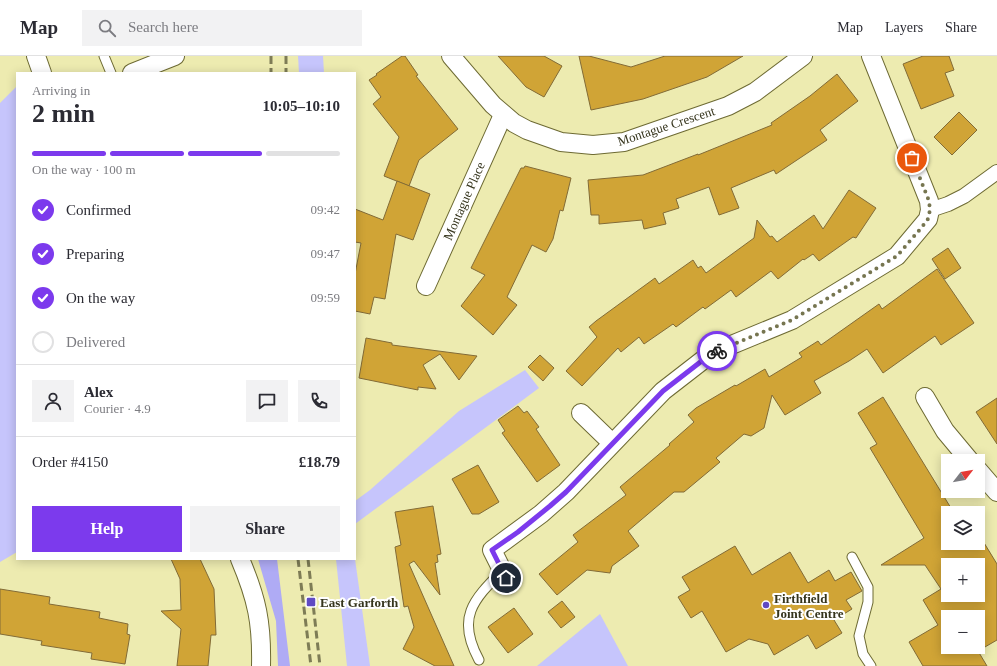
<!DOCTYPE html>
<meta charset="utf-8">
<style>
body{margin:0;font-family:Georgia,serif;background:#f2f2f3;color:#2b2b33;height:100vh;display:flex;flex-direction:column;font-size:15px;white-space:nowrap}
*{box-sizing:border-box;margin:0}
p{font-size:13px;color:#7c7c81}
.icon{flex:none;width:22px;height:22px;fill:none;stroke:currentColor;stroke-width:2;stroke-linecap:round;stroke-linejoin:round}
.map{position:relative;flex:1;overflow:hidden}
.panel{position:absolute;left:16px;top:16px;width:340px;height:488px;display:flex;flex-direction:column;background:#fff;border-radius:0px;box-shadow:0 2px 10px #0003}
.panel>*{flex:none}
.needle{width:26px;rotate:59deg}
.tools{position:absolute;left:941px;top:398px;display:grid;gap:8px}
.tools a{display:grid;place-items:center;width:44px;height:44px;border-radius:0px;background:#fff;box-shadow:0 2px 10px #0003;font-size:20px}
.pin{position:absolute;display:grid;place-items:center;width:34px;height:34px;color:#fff;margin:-17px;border:2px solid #fff;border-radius:50%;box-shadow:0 1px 4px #0007}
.courier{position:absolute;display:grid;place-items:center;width:40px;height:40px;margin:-20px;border:3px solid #7c3aed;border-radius:50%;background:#fff;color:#222;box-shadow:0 1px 5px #0007}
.overview em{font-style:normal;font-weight:700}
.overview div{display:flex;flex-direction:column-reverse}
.overview{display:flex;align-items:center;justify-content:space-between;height:68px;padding:0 16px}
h1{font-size:26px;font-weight:700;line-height:30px}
.bar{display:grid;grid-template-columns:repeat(4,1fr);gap:6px 4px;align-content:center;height:48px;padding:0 16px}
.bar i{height:5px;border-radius:3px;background:#e1e1e2}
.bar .active{background:#7c3aed}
.bar p{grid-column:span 4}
.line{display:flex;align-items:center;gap:10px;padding:0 16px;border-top:1px solid #e1e1e2}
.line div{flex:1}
.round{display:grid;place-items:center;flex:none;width:42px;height:42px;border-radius:0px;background:#f2f2f3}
ol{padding:0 16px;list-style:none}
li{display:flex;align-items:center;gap:12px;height:44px}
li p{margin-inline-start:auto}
li .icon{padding:4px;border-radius:50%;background:#7c3aed;color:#fff;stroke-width:4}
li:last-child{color:#7c7c81}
li i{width:22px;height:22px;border:2px solid #e1e1e2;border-radius:50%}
.primary-button{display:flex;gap:8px;margin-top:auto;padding:8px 16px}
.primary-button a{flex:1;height:46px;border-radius:0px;background:#7c3aed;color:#fff;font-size:16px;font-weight:700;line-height:46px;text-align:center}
.primary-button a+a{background:#f2f2f3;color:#2b2b33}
header{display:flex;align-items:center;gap:24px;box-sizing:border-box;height:56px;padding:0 20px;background:#fff;border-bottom:1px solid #e1e1e2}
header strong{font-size:19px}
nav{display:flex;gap:22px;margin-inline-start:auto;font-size:14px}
.search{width:280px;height:36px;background:#f2f2f3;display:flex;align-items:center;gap:10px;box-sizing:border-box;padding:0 14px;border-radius:0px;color:#7c7c81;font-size:15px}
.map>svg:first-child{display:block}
.green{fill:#c6c5fc}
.forest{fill:#afabf5}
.building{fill:#d0a436;stroke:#826b37;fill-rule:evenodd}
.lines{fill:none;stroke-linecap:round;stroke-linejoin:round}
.service-casing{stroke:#6d6a33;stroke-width:11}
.pedestrian-casing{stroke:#6d6a33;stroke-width:16}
.minor-casing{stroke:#6d6a33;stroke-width:20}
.service{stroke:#fff;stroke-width:9}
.pedestrian{stroke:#fff;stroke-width:14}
.minor{stroke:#fff;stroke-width:18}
.rail{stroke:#7e7c56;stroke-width:3;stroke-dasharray:8 4;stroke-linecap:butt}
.done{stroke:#767550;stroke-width:4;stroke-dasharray:0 7.2}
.route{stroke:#7c3aed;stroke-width:5}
.poi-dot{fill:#604ac3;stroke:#fff;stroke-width:1.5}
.labels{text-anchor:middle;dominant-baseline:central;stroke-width:4;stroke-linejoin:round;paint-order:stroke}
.street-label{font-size:13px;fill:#36351d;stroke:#fff}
.poi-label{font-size:13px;font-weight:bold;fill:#36351d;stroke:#fff;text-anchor:start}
</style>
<header>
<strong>Map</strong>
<div class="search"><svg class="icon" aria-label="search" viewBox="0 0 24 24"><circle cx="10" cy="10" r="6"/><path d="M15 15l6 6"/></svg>Search here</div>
<nav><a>Map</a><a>Layers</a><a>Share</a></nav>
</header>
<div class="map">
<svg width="997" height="610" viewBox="0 0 997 610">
<rect width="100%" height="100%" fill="#edebb0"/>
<g class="green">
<polygon points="298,0 323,0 324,17 299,17"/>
<polygon points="17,30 17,496 0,506 0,47"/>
<polygon points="525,314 539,332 355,468 355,445 370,434 459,355"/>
<polygon points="336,503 355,503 370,610 347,610"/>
<polygon points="600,558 628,610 537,610"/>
</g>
<polygon class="forest" points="258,503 277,503 290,610 278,610 276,565"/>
<g class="building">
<polygon points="402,0 405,0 418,19 416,20 458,73 419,104 409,130 384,120 399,81 373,48 381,41 369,24 377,19 376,18"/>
<polygon points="498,0 544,0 562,10 544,41 526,31"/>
<polygon points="579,0 589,0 631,11 665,0 743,0 707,21 643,43 591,54"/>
<polygon points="923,0 949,0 954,14 945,17 954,40 921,53 903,8"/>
<polygon points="837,18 858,45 820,74 827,84 776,118 774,114 731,132 739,152 719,159 709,131 676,143 679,152 663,157 666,168 644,173 642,164 599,168 599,159 591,159 588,124 643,119 698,98 698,99 772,69 771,67 810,40"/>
<polygon points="959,56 977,74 952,99 934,81"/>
<polygon points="525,110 571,122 563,155 560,154 553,183 546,196 532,189 507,241 517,249 493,279 461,250 485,219 471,212 521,112 524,112"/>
<polygon points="397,125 430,138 413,184 396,178 385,243 374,241 370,258 355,255 355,218 361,187 355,186 355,153 383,164"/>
<polygon points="849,134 876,152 856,182 853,181 819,205 813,198 804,204 803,203 778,223 771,215 736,241 731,234 705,253 703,251 676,271 673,268 644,288 639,281 621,296 618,292 582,330 566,315 597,281 589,271 596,265 655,222 659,228 693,204 698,212 701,210 706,217 754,182 757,164 770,181 772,180 777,186 814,159 823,173"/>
<polygon points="948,192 961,212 945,223 932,203"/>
<polygon points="937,213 974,267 941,289 935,280 883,317 867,293 849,305 814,325 821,337 785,359 772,339 764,372 751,380 744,378 716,402 720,406 684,436 674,436 628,475 639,490 612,510 610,517 587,514 557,539 539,518 578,486 573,479 626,439 620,431 670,389 669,388 694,366 688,359 696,352 735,329 736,330 765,313 769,321 802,301 799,297 818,285 821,289 879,248 882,253"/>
<polygon points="366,282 392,287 392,289 477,300 459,324 440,298 423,309 436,333 418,331 418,334 359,322"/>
<polygon points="540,299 554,312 543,325 528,311"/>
<path d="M883,341L954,457H948V487H978V477L997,508V584L978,595L987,610H923L909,586L938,569L923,544L941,533L925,509H881L924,482L870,392L877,388L858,357ZM948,509H978V539H948ZM948,561H978V591H948Z"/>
<polygon points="997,342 997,388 976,356"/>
<polygon points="518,350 524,357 527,355 539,371 536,373 560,409 537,426 502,377 505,375 498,364"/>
<polygon points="478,409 499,446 479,458 472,458 452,423"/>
<polygon points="433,450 441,498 437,499 438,506 435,507 440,539 414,505 409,508 454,610 435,610 403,593 414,571 408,550 404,551 395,491 401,489 395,456"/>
<polygon points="735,490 752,519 790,496 808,527 829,514 835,525 851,516 862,535 846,544 852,553 834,564 842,577 816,593 808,579 774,599 768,588 749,583 726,596 702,555 691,562 678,541 690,534 682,521"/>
<polygon points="171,503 200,503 214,533 216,579 211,579 208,610 177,610 181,573 161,555 181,554 180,523"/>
<polygon points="0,533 50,541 49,548 100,556 99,562 128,568 127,578 130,579 125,608 91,603 92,597 41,589 42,585 0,578"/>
<polygon points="562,545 575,561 561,572 548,556"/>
<polygon points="514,552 533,578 508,597 488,571"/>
</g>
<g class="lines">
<defs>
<g id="service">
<polyline points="104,0 111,17"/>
<polyline points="852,501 868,531 868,546 859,580 863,598 871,610"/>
<path d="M479,604C456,562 473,544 502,515"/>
</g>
<polyline id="pedestrian" points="930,154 948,148 964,140 997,116"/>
<g id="minor">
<polyline points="36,0 42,17"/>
<polyline points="451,0 493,49 514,67 527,74 561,86 593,89 624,86 728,50 755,36 803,0"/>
<polyline points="132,17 175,0"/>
<polyline points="426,230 503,59"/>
<polyline points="925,341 945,375 970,405"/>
<polyline points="581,357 612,387"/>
<polyline points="978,414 997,436"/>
<path d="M240,503C257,543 262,567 261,610"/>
<polyline points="506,522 492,494 541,458 566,436 663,335 712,297 792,264 897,200 928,163 930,154 929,145 871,0"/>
</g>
</defs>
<use href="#service" class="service-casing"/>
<use href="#pedestrian" class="pedestrian-casing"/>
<use href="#minor" class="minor-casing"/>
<use href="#service" class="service"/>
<use href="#pedestrian" class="pedestrian"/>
<use href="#minor" class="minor"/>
<g class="rail">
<polyline points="271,0 271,17"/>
<polyline points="286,0 286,17"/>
<polyline points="298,503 311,610"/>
<polyline points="308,503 320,610"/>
</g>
</g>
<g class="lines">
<polyline class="done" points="717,295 792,264 897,200 922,171 928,163 930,154 929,145 912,102"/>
<polyline class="route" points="506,522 492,494 518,476 550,450 566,436 663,335 712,297 717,295"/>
</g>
<g class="poi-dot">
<rect x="306" y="541" width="10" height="10" rx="2"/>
<circle cx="766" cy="549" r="4"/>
</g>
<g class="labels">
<g class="street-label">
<text transform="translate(666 70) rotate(-18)">Montague Crescent</text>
<text transform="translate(464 145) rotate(-66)">Montague Place</text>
</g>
<g class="poi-label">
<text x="774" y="542">Firthfield<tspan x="774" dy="15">Joint Centre</tspan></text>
<text x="320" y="546">East Garforth</text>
</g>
</g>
</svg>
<div class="tools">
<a><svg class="needle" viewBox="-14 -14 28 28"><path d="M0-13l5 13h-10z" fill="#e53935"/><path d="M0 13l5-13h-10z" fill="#7c7c81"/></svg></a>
<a><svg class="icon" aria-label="layers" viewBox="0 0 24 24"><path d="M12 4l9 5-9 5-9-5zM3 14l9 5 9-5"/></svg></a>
<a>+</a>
<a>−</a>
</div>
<div class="pin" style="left:912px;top:102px;background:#ea580c"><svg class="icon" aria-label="bag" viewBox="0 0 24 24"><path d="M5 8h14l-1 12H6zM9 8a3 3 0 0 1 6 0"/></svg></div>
<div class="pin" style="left:506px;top:522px;background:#1f2937"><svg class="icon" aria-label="home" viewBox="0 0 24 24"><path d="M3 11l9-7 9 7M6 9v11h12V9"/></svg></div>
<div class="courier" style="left:717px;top:295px"><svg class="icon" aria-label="bike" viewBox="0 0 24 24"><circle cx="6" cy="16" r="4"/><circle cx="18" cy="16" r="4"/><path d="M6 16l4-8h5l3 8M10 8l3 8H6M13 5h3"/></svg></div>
<section class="panel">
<div class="overview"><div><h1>2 min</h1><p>Arriving in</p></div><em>10:05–10:10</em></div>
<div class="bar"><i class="active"></i><i class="active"></i><i class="active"></i><i></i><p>On the way · 100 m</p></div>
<ol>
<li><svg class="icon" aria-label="check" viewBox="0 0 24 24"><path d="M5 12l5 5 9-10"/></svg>Confirmed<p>09:42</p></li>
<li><svg class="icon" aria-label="check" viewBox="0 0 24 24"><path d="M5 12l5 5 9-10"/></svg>Preparing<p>09:47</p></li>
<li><svg class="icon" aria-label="check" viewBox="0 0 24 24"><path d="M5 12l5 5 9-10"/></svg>On the way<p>09:59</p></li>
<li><i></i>Delivered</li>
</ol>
<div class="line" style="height:72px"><a class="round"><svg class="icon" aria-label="person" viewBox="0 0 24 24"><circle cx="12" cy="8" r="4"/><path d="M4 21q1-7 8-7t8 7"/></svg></a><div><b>Alex</b><p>Courier · 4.9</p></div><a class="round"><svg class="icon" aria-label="chat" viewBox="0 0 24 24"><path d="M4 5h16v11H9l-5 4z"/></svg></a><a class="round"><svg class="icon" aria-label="phone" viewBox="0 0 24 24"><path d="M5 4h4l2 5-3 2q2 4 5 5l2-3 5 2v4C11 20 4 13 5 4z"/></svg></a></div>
<div class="line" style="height:52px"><div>Order #4150</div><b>£18.79</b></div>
<div class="primary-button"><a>Help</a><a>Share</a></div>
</section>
</div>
